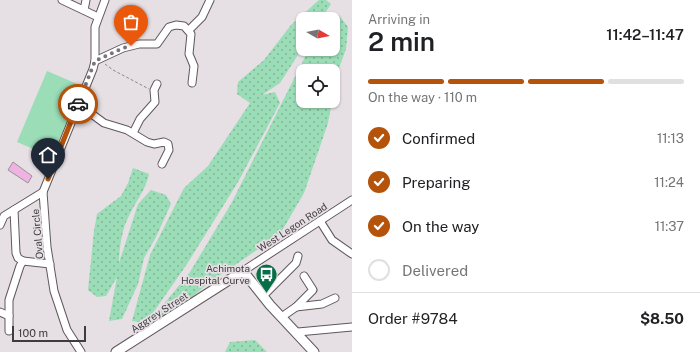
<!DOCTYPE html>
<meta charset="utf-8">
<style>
body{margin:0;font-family:"Public Sans",sans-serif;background:#f6f6f6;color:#202124;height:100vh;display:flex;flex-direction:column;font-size:15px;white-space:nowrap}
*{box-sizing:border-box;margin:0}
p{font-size:13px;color:#757577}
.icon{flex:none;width:22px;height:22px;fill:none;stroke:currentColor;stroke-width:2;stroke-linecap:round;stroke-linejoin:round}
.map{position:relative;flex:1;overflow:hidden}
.side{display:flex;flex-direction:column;background:#fff;width:348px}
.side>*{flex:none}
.needle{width:26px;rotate:99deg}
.fabs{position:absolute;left:296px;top:12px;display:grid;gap:8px}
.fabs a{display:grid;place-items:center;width:44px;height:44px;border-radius:8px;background:#fff;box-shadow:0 1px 3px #0004;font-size:20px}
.scale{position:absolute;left:12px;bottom:10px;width:74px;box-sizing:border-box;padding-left:4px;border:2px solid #3f3c3e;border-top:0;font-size:11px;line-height:14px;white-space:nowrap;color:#3f3c3e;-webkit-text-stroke:3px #e6dfe4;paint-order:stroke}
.pin{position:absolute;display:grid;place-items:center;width:34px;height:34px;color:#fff;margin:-41px -17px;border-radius:50% 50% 50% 0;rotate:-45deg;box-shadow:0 0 4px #0007}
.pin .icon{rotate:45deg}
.courier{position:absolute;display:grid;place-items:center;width:40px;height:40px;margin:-20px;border:3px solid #b45309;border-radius:50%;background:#fff;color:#222;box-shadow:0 1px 5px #0007}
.headline em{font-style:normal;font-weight:600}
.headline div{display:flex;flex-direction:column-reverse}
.headline{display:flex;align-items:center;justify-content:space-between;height:68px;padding:0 16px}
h1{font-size:26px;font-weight:600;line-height:30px}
.bar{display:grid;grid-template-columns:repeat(4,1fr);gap:6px 4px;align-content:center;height:48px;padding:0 16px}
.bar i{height:5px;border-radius:3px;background:#e0e0e0}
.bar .current{background:#b45309}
.bar p{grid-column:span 4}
.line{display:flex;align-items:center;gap:10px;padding:0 16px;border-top:1px solid #e0e0e0}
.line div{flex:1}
ol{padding:0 16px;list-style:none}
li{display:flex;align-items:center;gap:12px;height:44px}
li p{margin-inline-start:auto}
li .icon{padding:4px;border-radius:50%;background:#b45309;color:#fff;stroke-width:4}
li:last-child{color:#757577}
li i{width:22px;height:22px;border:2px solid #e0e0e0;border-radius:50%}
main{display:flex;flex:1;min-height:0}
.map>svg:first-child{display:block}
.grass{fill:url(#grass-dots)}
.park{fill:#9addb7}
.building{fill:#eeb3e1;stroke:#999297}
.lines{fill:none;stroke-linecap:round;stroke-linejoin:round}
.minor-casing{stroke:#5f585d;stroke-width:9}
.major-casing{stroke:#5f585d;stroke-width:11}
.path{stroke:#8d888b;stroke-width:1;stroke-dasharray:3 2;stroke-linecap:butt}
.minor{stroke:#fff;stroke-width:7}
.major{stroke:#fff;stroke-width:9}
.done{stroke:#797578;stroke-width:4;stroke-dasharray:0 7.2}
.route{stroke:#b45309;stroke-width:5}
.labels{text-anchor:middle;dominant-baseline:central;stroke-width:3.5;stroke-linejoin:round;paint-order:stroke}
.street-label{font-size:10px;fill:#3f3c3e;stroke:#e6dfe4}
.poi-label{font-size:10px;fill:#3f3c3e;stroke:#e6dfe4;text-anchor:end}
</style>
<main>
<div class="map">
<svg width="352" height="352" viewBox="0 0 352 352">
<defs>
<pattern id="grass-dots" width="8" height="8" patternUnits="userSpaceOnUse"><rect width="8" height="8" fill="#9addb7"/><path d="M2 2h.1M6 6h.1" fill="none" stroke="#7fb496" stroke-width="1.8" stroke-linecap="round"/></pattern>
</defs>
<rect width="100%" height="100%" fill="#e6dfe4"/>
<g class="grass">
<polygon points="319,0 326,0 331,4 321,19 303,19 303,47 280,83 262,95 275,92 280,103 238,182 187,264 146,323 132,321 150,255 184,188 208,166 250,103 237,94 238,82 264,60 291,25"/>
<polygon points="330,13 339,15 348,27 346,49 338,71 333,98 333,71 303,71 303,101 332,101 328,123 304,193 280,234 206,285 182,306 158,324 151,320 190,272 231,204 309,49 333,49 333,19 326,19"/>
<path d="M133,168L149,174C146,190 135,202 128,218C122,229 119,250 119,263L138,204L151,190L166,195L171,204L156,237L144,258L138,284L122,319L109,321L117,277L106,296L97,297L88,290L94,231L97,214L121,196L128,183Z"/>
<polygon points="255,340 267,352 225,352 230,342"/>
</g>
<polygon class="park" points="47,71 82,86 52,157 17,142"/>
<polygon class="building" points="13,162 32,176 28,183 8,170"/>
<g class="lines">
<defs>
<g id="minor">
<polyline points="62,0 98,17"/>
<polyline points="84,10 86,0"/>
<polyline points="189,30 202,17 210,0"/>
<polyline points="95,61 123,48 139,44 157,44 169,27 176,25 184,26 191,34 189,54 194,66 192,83"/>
<polyline points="78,104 104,123 127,130 147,142 154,144 164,142 168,144 169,150 162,164"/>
<polyline points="133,133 140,119 155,102 154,90 157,84"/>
<polyline points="14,210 16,253 18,258 23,261"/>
<polyline points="320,221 332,240 352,254"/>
<polyline points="0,225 4,216 43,192"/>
<polyline points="243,271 352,200"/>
<polyline points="263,296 296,263 298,256"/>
<polyline points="296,307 313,290 304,276"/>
<polyline points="0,312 9,316"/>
<polyline points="283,316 296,307 322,304 335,298"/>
<polyline points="9,331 9,300 20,266 23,261 50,264"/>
<polyline points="298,332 352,327"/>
<polyline points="81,352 67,330 54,291 47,247 43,192 93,69 95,61 95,27 105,0"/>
</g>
<polyline id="major" points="116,352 243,271 270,305 314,352"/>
</defs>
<use href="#minor" class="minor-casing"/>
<use href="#major" class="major-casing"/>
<polyline class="path" points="105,64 113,70 149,89"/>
<use href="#minor" class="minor"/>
<use href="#major" class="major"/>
</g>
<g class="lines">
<polyline class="done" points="78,104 95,61 123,48 131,46"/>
<polyline class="route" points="48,179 78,104"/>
</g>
<defs>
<symbol id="bus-pin" viewBox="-11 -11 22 30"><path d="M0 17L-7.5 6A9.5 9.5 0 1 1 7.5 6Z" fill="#066f46" stroke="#e6dfe4"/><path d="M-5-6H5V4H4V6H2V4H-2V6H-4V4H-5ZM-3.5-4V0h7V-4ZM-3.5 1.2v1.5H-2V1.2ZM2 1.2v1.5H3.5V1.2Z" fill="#fff"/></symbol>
</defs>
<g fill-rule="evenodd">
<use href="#bus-pin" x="254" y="262" width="25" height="34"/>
</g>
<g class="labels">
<g class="street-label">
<text transform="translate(292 227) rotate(-33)">West Legon Road</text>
<text transform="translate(37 234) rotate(-95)">Oval Circle</text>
<text transform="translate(159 312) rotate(-33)">Aggrey Street</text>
</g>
<g class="poi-label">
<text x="250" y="268">Achimota<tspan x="250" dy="12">Hospital Curve</tspan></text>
</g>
</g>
</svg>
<div class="fabs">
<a><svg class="needle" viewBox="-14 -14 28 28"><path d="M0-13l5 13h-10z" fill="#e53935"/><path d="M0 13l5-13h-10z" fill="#757577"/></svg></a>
<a><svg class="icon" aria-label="locate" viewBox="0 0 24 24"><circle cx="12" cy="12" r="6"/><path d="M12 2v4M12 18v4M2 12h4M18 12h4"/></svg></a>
</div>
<div class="scale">100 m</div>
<div class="pin" style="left:131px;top:46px;background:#ea580c"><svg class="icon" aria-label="bag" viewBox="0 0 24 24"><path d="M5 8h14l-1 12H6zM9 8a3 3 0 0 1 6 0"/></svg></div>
<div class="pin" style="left:48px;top:179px;background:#1f2937"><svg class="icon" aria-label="home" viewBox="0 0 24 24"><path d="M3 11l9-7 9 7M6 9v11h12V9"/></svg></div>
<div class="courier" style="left:78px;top:104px"><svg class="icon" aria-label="car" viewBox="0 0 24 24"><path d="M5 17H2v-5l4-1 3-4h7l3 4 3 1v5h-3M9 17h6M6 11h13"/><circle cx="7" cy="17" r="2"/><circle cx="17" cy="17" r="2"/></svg></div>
</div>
<section class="side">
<div class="headline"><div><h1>2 min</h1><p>Arriving in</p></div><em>11:42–11:47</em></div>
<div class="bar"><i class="current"></i><i class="current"></i><i class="current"></i><i></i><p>On the way · 110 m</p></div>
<ol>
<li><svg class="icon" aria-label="check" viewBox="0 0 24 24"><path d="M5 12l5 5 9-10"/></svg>Confirmed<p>11:13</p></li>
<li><svg class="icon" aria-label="check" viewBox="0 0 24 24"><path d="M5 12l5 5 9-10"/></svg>Preparing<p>11:24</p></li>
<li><svg class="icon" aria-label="check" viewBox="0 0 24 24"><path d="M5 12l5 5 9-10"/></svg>On the way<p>11:37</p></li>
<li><i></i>Delivered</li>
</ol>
<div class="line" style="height:52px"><div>Order #9784</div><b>$8.50</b></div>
</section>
</main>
